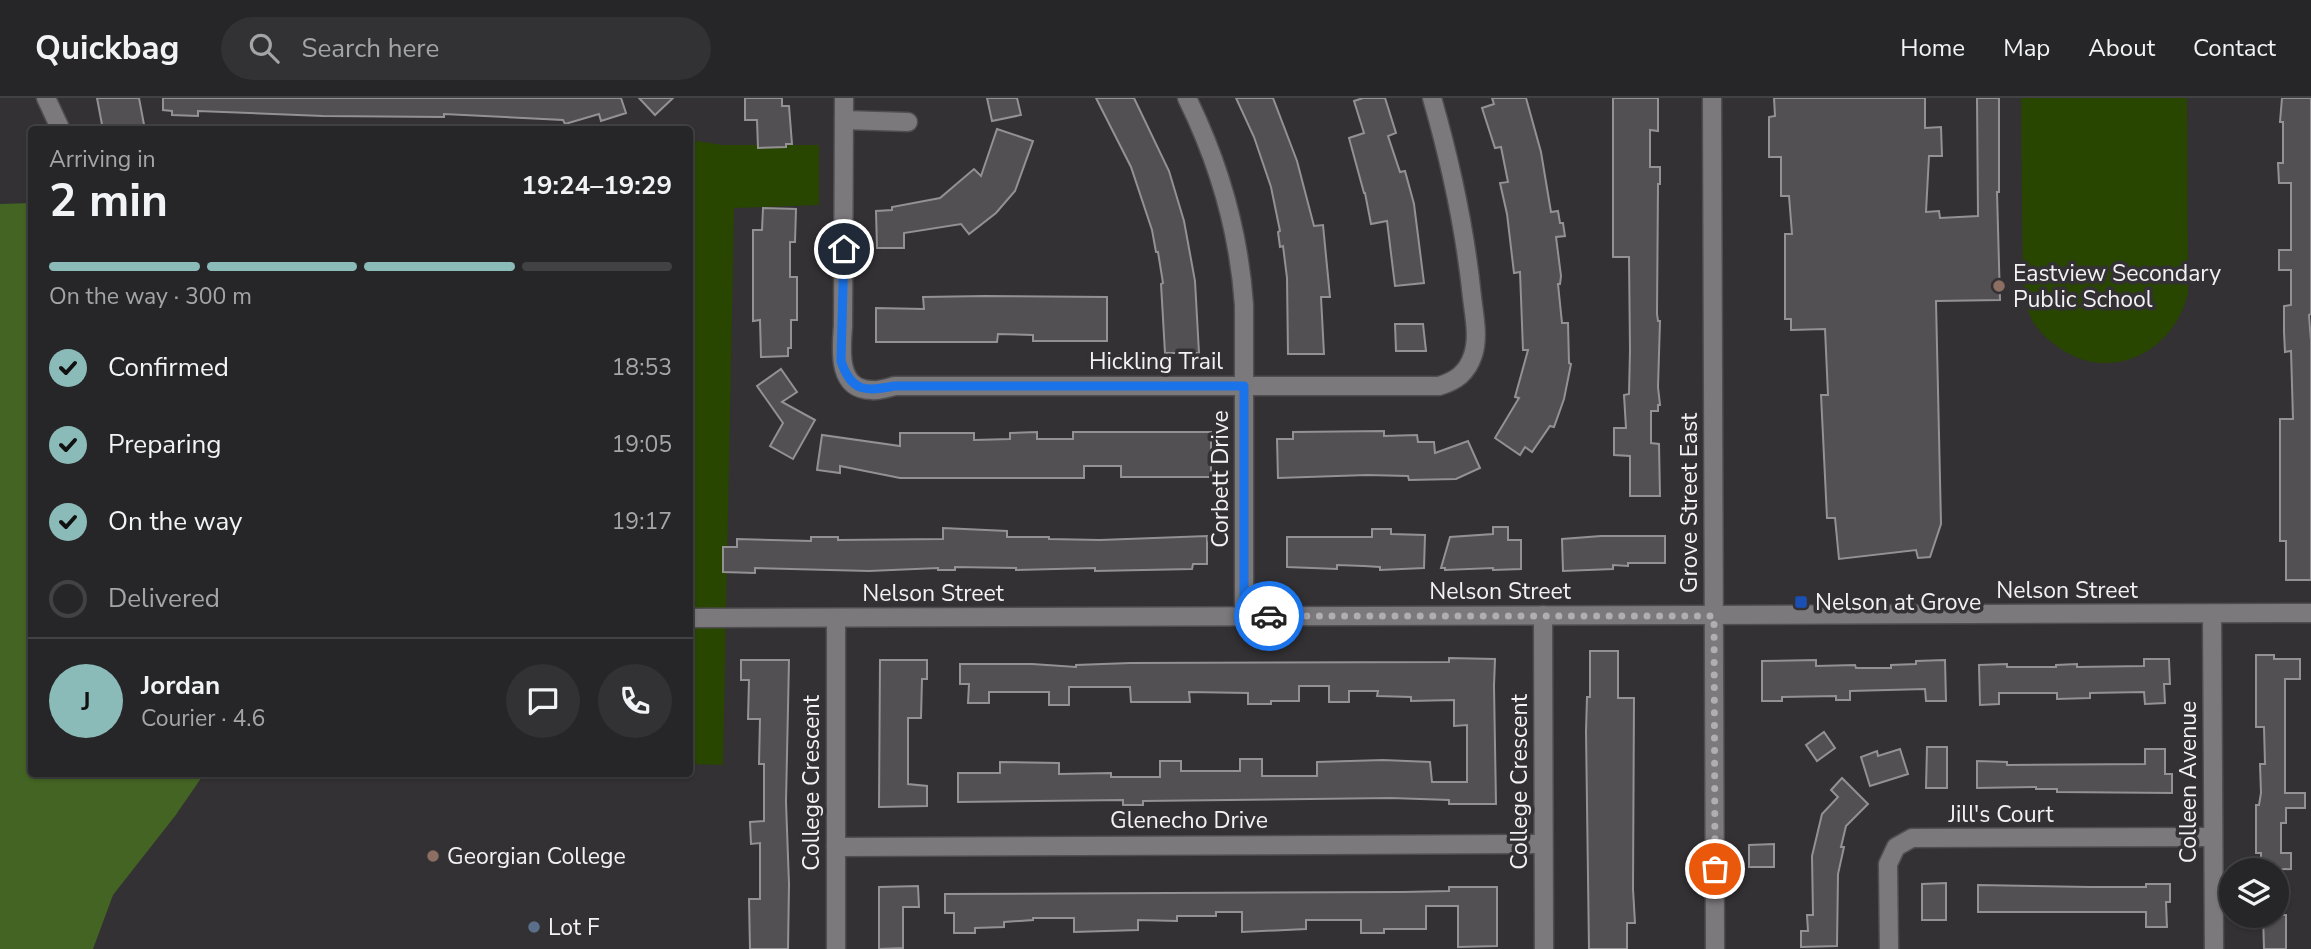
<!DOCTYPE html>
<meta charset="utf-8">
<style>
body{margin:0;font-family:"Nunito Sans",sans-serif;background:#323133;color:#f1f3f6;height:100vh;display:flex;flex-direction:column;font-size:26px;white-space:nowrap}
*{box-sizing:border-box;margin:0}
p{font-size:23px;color:#a4a5a7}
.icon{flex:none;width:38px;height:38px;fill:none;stroke:currentColor;stroke-width:2;stroke-linecap:round;stroke-linejoin:round}
.map{position:relative;flex:1;overflow:hidden}
.details{position:absolute;left:28px;top:28px;width:665px;height:651px;display:flex;flex-direction:column;background:#262527;border-radius:7px;box-shadow:0 2px 5px #0004,0 0 0 2px #424244}
.details>*{flex:none}
.fabs{position:absolute;left:2219px;top:760px;display:grid;gap:14px}
.fabs a{display:grid;place-items:center;width:70px;height:70px;border-radius:50%;background:#262527;box-shadow:0 2px 5px #0004,0 0 0 2px #424244;font-size:35px}
.pin{position:absolute;display:grid;place-items:center;width:60px;height:60px;color:#fff;margin:-30px;border:4px solid #fff;border-radius:50%;box-shadow:0 2px 7px #0007}
.courier{position:absolute;display:grid;place-items:center;width:70px;height:70px;margin:-35px;border:5px solid #1a73e8;border-radius:50%;background:#fff;color:#222;box-shadow:0 2px 9px #0007}
.head em{font-style:normal;font-weight:700}
.head div{display:flex;flex-direction:column-reverse}
.head{display:flex;align-items:center;justify-content:space-between;height:119px;padding:0 21px}
h1{font-size:46px;font-weight:700;line-height:52px}
.bar{display:grid;grid-template-columns:repeat(4,1fr);gap:10px 7px;align-content:center;height:84px;padding:0 21px}
.bar i{height:9px;border-radius:5px;background:#424244}
.bar .selected{background:#8bbbb9}
.bar p{grid-column:span 4}
.line{display:flex;align-items:center;gap:18px;padding:0 21px;border-top:2px solid #424244}
.line div{flex:1}
.round{display:grid;place-items:center;flex:none;width:74px;height:74px;border-radius:37px;background:#323133}
ol{padding:0 21px;list-style:none}
li{display:flex;align-items:center;gap:21px;height:77px}
li p{margin-inline-start:auto}
li .icon{padding:7px;border-radius:50%;background:#8bbbb9;color:#111;stroke-width:4}
li:last-child{color:#a4a5a7}
li i{width:38px;height:38px;border:4px solid #424244;border-radius:50%}
header{display:flex;align-items:center;gap:42px;box-sizing:border-box;height:98px;padding:0 35px;background:#262527;border-bottom:2px solid #424244}
header strong{font-size:33px}
nav{display:flex;gap:38px;margin-inline-start:auto;font-size:24px}
.search{width:490px;height:63px;background:#323133;display:flex;align-items:center;gap:18px;box-sizing:border-box;padding:0 24px;border-radius:38px;color:#a4a5a7;font-size:26px}
.map>svg:first-child{display:block}
.green{fill:#284600}
.forest{fill:#436422}
.building{fill:#535054;stroke:#949195;stroke-width:2}
.lines{fill:none;stroke-linecap:round;stroke-linejoin:round}
.minor-casing{stroke:#4f4d50;stroke-width:21}
.minor{stroke:#7c797d;stroke-width:18}
.done{stroke:#b0aeb0;stroke-width:7;stroke-dasharray:0 12.6}
.route{stroke:#1a73e8;stroke-width:9}
.education-dot{fill:#8d6e63;stroke:#333134;stroke-width:2.5}
.transit-dot{fill:#1a4fb4;stroke:#333134;stroke-width:2.5}
.service-dot{fill:#5c6f8a;stroke:#333134;stroke-width:2.5}
.labels{text-anchor:middle;dominant-baseline:central;stroke-width:7;stroke-linejoin:round;paint-order:stroke}
.poi-label{font-size:23px;fill:#f3f1f3;stroke:#333134;text-anchor:start}
.street-label{font-size:23px;fill:#f3f1f3;stroke:#333134}
</style>
<header>
<strong>Quickbag</strong>
<div class="search"><svg class="icon" aria-label="search" viewBox="0 0 24 24"><circle cx="10" cy="10" r="6"/><path d="M15 15l6 6"/></svg>Search here</div>
<nav><a>Home</a><a>Map</a><a>About</a><a>Contact</a></nav>
</header>
<div class="map">
<svg width="2311" height="851" viewBox="0 0 2311 851">
<rect width="100%" height="100%" fill="#333134"/>
<g class="green">
<path d="M2021,0H2187L2188,195C2174,256 2106,288 2054,246C2046,240 2037,231 2032,222C2028,214 2026,204 2023,196Z"/>
<polygon points="690,42 723,47 819,47 819,107 734,110 723,667 690,666"/>
</g>
<polygon class="forest" points="31,105 32,676 204,676 175,718 113,797 93,851 0,851 0,106"/>
<g class="building">
<polygon points="97,0 139,0 145,32 103,32"/>
<polygon points="163,0 621,0 626,15 601,23 599,16 565,26 563,22 444,16 444,19 323,18 198,13 198,18 172,17 172,13 163,12"/>
<polygon points="639,0 673,0 655,17"/>
<polygon points="745,0 782,0 782,8 789,8 792,46 786,46 786,49 758,50 757,22 745,22"/>
<polygon points="987,0 1017,0 1021,17 992,23"/>
<polygon points="1096,0 1134,0 1169,73 1184,123 1195,183 1199,255 1165,255 1161,186 1163,185 1158,154 1156,154 1152,132 1131,69"/>
<polygon points="1236,0 1273,0 1297,63 1314,128 1323,127 1330,199 1321,199 1324,256 1288,256 1287,180 1283,148 1280,149 1278,134 1280,133 1271,89 1254,39"/>
<polygon points="1363,0 1385,0 1396,35 1388,38 1400,74 1405,73 1414,106 1424,185 1395,188 1387,123 1371,126 1365,95 1364,95 1349,40 1364,35 1354,3"/>
<polygon points="1492,0 1526,0 1541,54 1551,114 1558,113 1560,125 1563,125 1565,138 1556,139 1561,178 1560,186 1558,186 1562,225 1568,225 1569,265 1571,266 1564,301 1554,329 1550,328 1532,354 1525,349 1520,357 1495,340 1519,300 1515,299 1528,252 1523,252 1520,174 1514,175 1507,116 1500,85 1508,84 1501,49 1495,50 1482,10 1494,6"/>
<polygon points="1613,0 1658,0 1658,33 1650,32 1650,69 1660,69 1660,86 1658,86 1657,216 1658,223 1660,223 1658,289 1660,307 1658,307 1658,313 1651,313 1651,345 1659,346 1660,398 1630,398 1630,358 1614,357 1614,330 1626,330 1624,297 1629,296 1630,252 1629,159 1613,159"/>
<polygon points="1774,0 1925,0 1925,30 1941,29 1942,58 1929,58 1926,114 1939,113 1940,120 1978,118 1977,0 1999,0 1999,94 1997,94 2000,202 1936,203 1941,426 1930,459 1918,460 1916,452 1839,461 1835,420 1827,420 1821,297 1828,297 1825,231 1791,232 1791,221 1785,221 1785,136 1792,136 1789,98 1781,98 1781,59 1769,59 1769,19 1775,18"/>
<polygon points="2282,0 2311,0 2311,216 2309,217 2311,243 2311,482 2286,482 2286,443 2280,443 2280,321 2293,321 2291,253 2285,254 2284,234 2284,208 2291,207 2291,172 2279,172 2279,152 2291,152 2291,85 2279,85 2278,65 2283,65 2283,24 2280,24"/>
<polygon points="997,31 1033,43 1015,93 996,115 969,136 961,126 904,135 904,150 877,150 876,113 892,112 892,109 940,100 974,71 981,78"/>
<polygon points="763,110 796,111 795,144 790,144 790,179 797,179 797,222 791,222 791,250 788,250 788,258 761,259 760,222 753,223 753,132 762,132"/>
<polygon points="985,198 1107,199 1107,243 1033,243 1033,237 998,236 997,244 876,244 876,210 924,211 923,199"/>
<polygon points="1395,226 1423,226 1426,253 1396,253"/>
<polygon points="781,271 797,294 782,304 815,322 793,361 770,348 783,325 757,288"/>
<polygon points="1384,333 1384,338 1417,337 1418,344 1434,344 1435,355 1468,343 1480,370 1456,381 1409,382 1408,378 1367,377 1278,380 1277,341 1293,341 1293,334"/>
<polygon points="1037,334 1037,341 1073,341 1073,334 1211,334 1211,379 1121,379 1121,368 1084,368 1084,380 900,380 840,368 840,375 817,372 822,337 900,348 900,335 974,335 974,342 1010,341 1010,335"/>
<polygon points="1493,429 1508,429 1508,442 1521,442 1521,471 1493,472 1493,470 1445,472 1445,470 1441,470 1450,439 1493,436"/>
<polygon points="943,430 1007,433 1007,439 1049,439 1049,441 1100,442 1207,438 1207,466 1193,466 1192,471 1095,473 1095,470 1016,472 1016,470 955,469 955,472 938,472 938,470 869,473 755,470 755,475 723,474 723,449 737,449 737,441 811,443 811,439 838,439 838,442 943,441"/>
<polygon points="1372,431 1391,431 1391,436 1425,437 1424,470 1380,472 1380,469 1364,468 1337,467 1337,471 1287,469 1287,439 1372,439"/>
<polygon points="1601,438 1665,438 1665,465 1628,465 1628,468 1613,467 1613,471 1563,473 1562,441"/>
<polygon points="1590,553 1618,553 1618,600 1634,600 1633,791 1635,825 1627,825 1627,851 1589,851 1586,633 1587,599 1590,599"/>
<polygon points="2256,557 2274,557 2274,561 2300,561 2300,581 2285,581 2285,695 2305,695 2305,710 2286,710 2286,725 2281,725 2281,755 2291,755 2291,771 2261,772 2261,755 2256,755 2256,707 2259,707 2261,695 2260,666 2265,666 2264,629 2256,629"/>
<polygon points="1449,560 1495,561 1494,588 1496,706 1449,706 1449,702 1391,700 1143,703 1143,707 1123,707 1123,702 958,704 958,675 1000,675 1000,664 1059,665 1059,676 1111,675 1111,679 1160,679 1160,663 1181,663 1181,673 1240,673 1240,661 1262,661 1262,678 1317,678 1317,664 1383,662 1430,664 1432,684 1467,684 1467,627 1454,628 1454,602 1411,603 1411,599 1377,598 1378,593 1349,593 1349,604 1329,604 1329,588 1299,588 1299,603 1271,603 1271,606 1248,606 1248,595 1189,594 1190,604 1131,604 1130,589 1069,589 1069,607 1049,607 1049,594 989,594 989,605 968,605 969,586 960,586 960,566 1032,566 1076,569 1076,567 1130,565 1449,564"/>
<polygon points="2144,561 2169,561 2170,586 2164,586 2165,605 2145,606 2144,594 2090,595 2090,600 2057,601 2057,595 1999,595 1999,606 1980,607 1979,567 2007,566 2007,569 2056,569 2056,567 2077,566 2077,569 2144,568"/>
<polygon points="741,562 789,562 786,704 789,786 788,851 750,851 749,801 760,801 760,745 751,746 750,724 764,723 764,666 759,666 760,621 748,621 749,582 741,582"/>
<polygon points="880,562 927,562 927,581 922,581 921,620 908,620 908,686 927,688 927,708 879,709"/>
<polygon points="1816,562 1816,568 1855,567 1856,570 1891,570 1891,567 1916,566 1916,563 1945,562 1946,603 1926,603 1925,591 1850,593 1850,602 1836,602 1836,598 1782,599 1782,603 1762,603 1762,563"/>
<polygon points="1824,634 1835,650 1817,663 1806,647"/>
<polygon points="1927,649 1947,649 1947,690 1926,690"/>
<polygon points="1900,651 1908,676 1870,688 1861,659 1877,653 1878,658"/>
<polygon points="2145,651 2165,651 2165,676 2172,676 2172,695 2057,694 2057,691 2036,691 2036,689 1977,690 1977,663 2007,664 2007,667 2145,666"/>
<polygon points="1842,680 1868,706 1846,728 1841,749 1844,749 1838,776 1837,848 1801,849 1801,833 1808,833 1807,817 1813,817 1812,758 1822,716 1838,699 1831,692"/>
<polygon points="1774,746 1774,769 1749,769 1749,747"/>
<polygon points="1946,785 1946,822 1922,822 1922,786"/>
<polygon points="2146,786 2170,786 2170,804 2166,804 2167,829 2146,829 2146,814 1978,814 1978,787 2090,789 2146,789"/>
<polygon points="918,788 919,809 903,809 903,850 879,851 879,789"/>
<polygon points="1449,789 1497,789 1497,848 1458,849 1458,808 1426,808 1426,831 1384,831 1384,835 1361,835 1361,822 1306,822 1306,831 1242,834 1242,814 1216,814 1216,818 1177,818 1177,823 1138,822 1138,832 1074,834 1074,820 1033,820 1033,822 1004,824 1004,829 975,830 975,835 954,835 954,815 945,815 945,796 1403,794 1449,793"/>
<polygon points="2263,817 2286,817 2286,851 2264,851"/>
</g>
<g class="lines">
<defs>
<g id="minor">
<polyline points="46,0 61,32"/>
<path d="M844,0L843,228C841,252 837,292 872,292C879,293 887,290 895,288H1439C1456,283 1467,275 1473,257C1479,239 1474,217 1472,199C1465,131 1451,66 1432,0"/>
<path d="M1187,0C1219,65 1239,135 1244,207V518"/>
<polyline points="1712,0 1715,851"/>
<polyline points="844,22 908,24"/>
<polyline points="2212,516 2214,851"/>
<polyline points="1543,517 1544,851"/>
<polyline points="690,520 2311,515"/>
<polyline points="836,749 1543,746"/>
<polyline points="836,851 836,520"/>
<polyline points="1889,851 1888,766 1896,749 1912,740 2213,739"/>
</g>
</defs>
<use href="#minor" class="minor-casing"/>
<use href="#minor" class="minor"/>
</g>
<g class="lines">
<polyline class="done" points="1269,518 1714,518 1715,771"/>
<path class="route" d="M844,151L841,263C851,294 866,294 894,288H1244V518H1269"/>
</g>
<g class="education-dot">
<circle cx="1999" cy="188" r="7"/>
<circle cx="433" cy="758" r="7"/>
</g>
<rect class="transit-dot" x="1794" y="497" width="14" height="14" rx="3.5"/>
<circle class="service-dot" cx="534" cy="829" r="7"/>
<g class="labels">
<g class="poi-label">
<text x="2013" y="175">Eastview Secondary<tspan x="2013" dy="26">Public School</tspan></text>
<text x="1815" y="504">Nelson at Grove</text>
<text x="447" y="758">Georgian College</text>
<text x="548" y="829">Lot F</text>
</g>
<g class="street-label">
<text x="1156" y="263">Hickling Trail</text>
<text transform="translate(1220 381) rotate(-90)">Corbett Drive</text>
<text transform="translate(1689 405) rotate(-90)">Grove Street East</text>
<text x="2067" y="492">Nelson Street</text>
<text x="1500" y="493">Nelson Street</text>
<text x="933" y="495">Nelson Street</text>
<text transform="translate(1519 684) rotate(-90)">College Crescent</text>
<text transform="translate(2188 684) rotate(-90)">Colleen Avenue</text>
<text transform="translate(811 685) rotate(-90)">College Crescent</text>
<text x="2001" y="716">Jill's Court</text>
<text x="1189" y="722">Glenecho Drive</text>
</g>
</g>
</svg>
<div class="fabs">
<a><svg class="icon" aria-label="layers" viewBox="0 0 24 24"><path d="M12 4l9 5-9 5-9-5zM3 14l9 5 9-5"/></svg></a>
</div>
<div class="pin" style="left:1715px;top:771px;background:#ea580c"><svg class="icon" aria-label="bag" viewBox="0 0 24 24"><path d="M5 8h14l-1 12H6zM9 8a3 3 0 0 1 6 0"/></svg></div>
<div class="pin" style="left:844px;top:151px;background:#1f2937"><svg class="icon" aria-label="home" viewBox="0 0 24 24"><path d="M3 11l9-7 9 7M6 9v11h12V9"/></svg></div>
<div class="courier" style="left:1269px;top:518px"><svg class="icon" aria-label="car" viewBox="0 0 24 24"><path d="M5 17H2v-5l4-1 3-4h7l3 4 3 1v5h-3M9 17h6M6 11h13"/><circle cx="7" cy="17" r="2"/><circle cx="17" cy="17" r="2"/></svg></div>
<section class="details">
<div class="head"><div><h1>2 min</h1><p>Arriving in</p></div><em>19:24–19:29</em></div>
<div class="bar"><i class="selected"></i><i class="selected"></i><i class="selected"></i><i></i><p>On the way · 300 m</p></div>
<ol>
<li><svg class="icon" aria-label="check" viewBox="0 0 24 24"><path d="M5 12l5 5 9-10"/></svg>Confirmed<p>18:53</p></li>
<li><svg class="icon" aria-label="check" viewBox="0 0 24 24"><path d="M5 12l5 5 9-10"/></svg>Preparing<p>19:05</p></li>
<li><svg class="icon" aria-label="check" viewBox="0 0 24 24"><path d="M5 12l5 5 9-10"/></svg>On the way<p>19:17</p></li>
<li><i></i>Delivered</li>
</ol>
<div class="line" style="height:126px"><b class="round" style="background:#8bbbb9;color:#111">J</b><div><b>Jordan</b><p>Courier · 4.6</p></div><a class="round"><svg class="icon" aria-label="chat" viewBox="0 0 24 24"><path d="M4 5h16v11H9l-5 4z"/></svg></a><a class="round"><svg class="icon" aria-label="phone" viewBox="0 0 24 24"><path d="M5 4h4l2 5-3 2q2 4 5 5l2-3 5 2v4C11 20 4 13 5 4z"/></svg></a></div>
</section>
</div>
